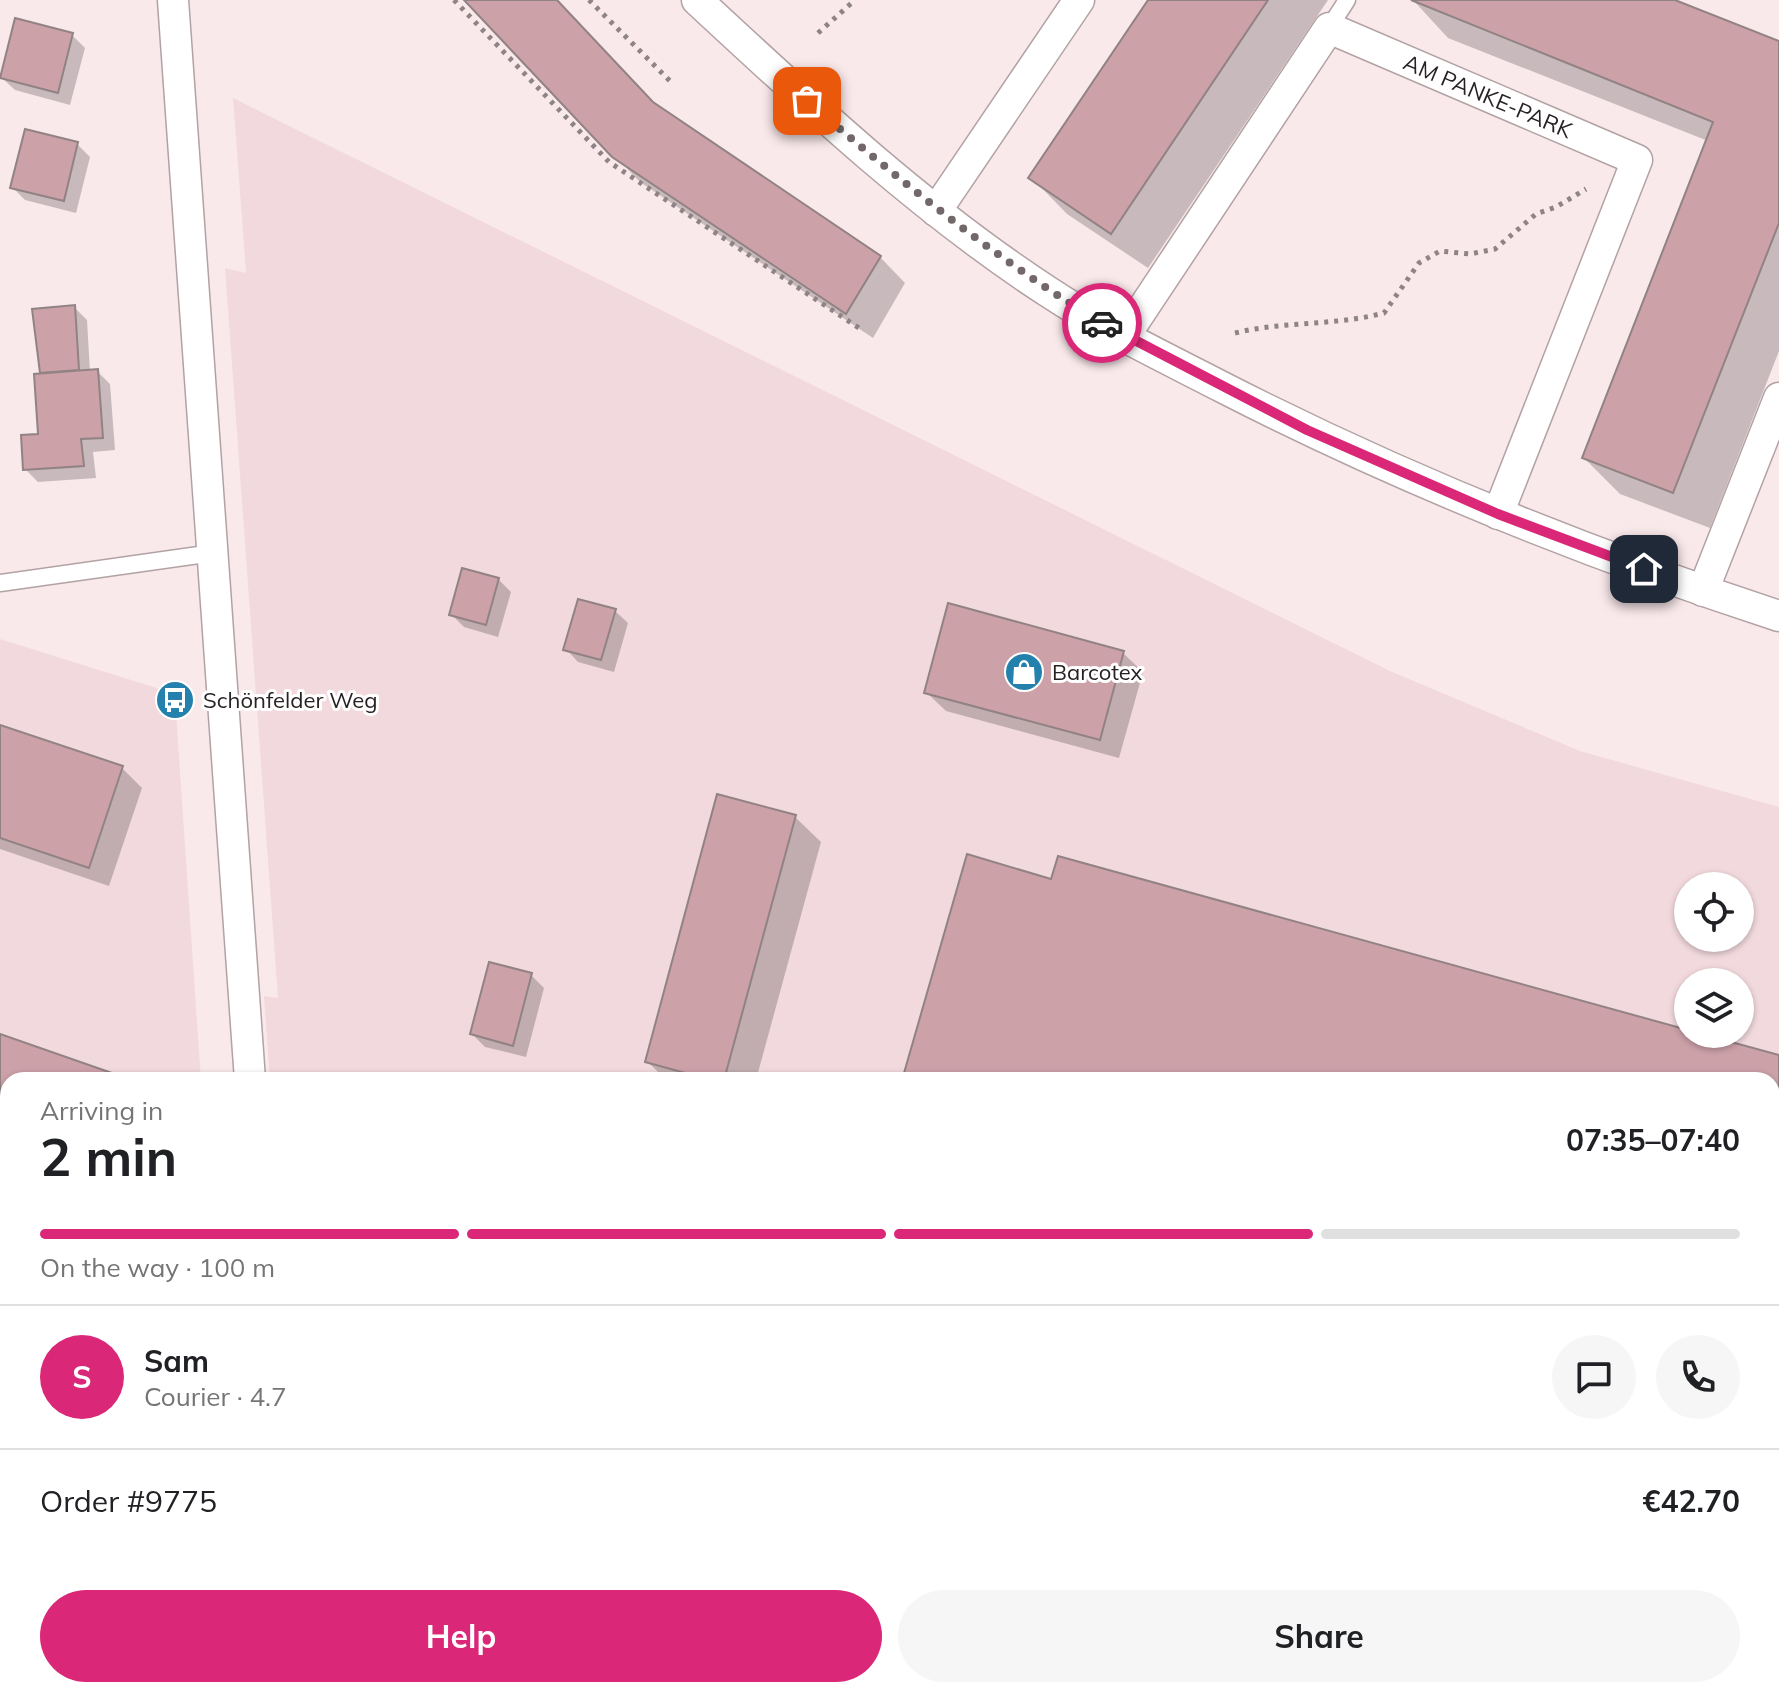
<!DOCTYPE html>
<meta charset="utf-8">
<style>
body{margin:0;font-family:Mulish,sans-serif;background:#f6f6f6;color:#202124;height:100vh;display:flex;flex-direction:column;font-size:30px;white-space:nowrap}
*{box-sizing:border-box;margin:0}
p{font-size:26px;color:#757577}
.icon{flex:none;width:44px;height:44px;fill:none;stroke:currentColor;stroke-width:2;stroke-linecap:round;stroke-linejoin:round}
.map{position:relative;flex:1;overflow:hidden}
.details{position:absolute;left:0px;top:1072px;width:1780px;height:626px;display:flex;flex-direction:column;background:#fff;border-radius:24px 24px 0 0;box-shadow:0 2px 6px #0004}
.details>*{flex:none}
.tools{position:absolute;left:1674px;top:872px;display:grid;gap:16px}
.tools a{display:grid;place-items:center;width:80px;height:80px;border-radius:50%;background:#fff;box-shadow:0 2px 6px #0004;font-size:40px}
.pin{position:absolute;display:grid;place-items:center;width:68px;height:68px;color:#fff;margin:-34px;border-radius:16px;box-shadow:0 4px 12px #0006}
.courier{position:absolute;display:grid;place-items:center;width:80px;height:80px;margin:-40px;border:6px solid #db2777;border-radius:50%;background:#fff;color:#222;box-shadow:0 2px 10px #0007}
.head em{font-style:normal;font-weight:700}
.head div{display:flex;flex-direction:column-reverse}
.head{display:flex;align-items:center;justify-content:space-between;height:136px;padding:0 40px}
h1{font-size:52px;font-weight:700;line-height:60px}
.bar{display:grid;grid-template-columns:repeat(4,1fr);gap:12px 8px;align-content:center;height:96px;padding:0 40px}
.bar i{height:10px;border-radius:6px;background:#e0e0e0}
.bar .active{background:#db2777}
.bar p{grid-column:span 4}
.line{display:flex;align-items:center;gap:20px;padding:0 40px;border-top:2px solid #e0e0e0}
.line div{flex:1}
.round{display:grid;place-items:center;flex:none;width:84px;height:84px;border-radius:42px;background:#f6f6f6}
.action{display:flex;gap:16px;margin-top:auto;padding:16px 40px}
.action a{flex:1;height:92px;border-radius:48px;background:#db2777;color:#fff;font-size:32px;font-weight:700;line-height:92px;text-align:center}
.action a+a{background:#f6f6f6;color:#202124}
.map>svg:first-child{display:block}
.built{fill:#f2d9dd;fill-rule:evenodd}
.shadow{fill:#0003}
.building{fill:#cca1a8;stroke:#918284;stroke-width:2}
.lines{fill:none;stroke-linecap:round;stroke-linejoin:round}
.lane-casing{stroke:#b2a2a4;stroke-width:19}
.street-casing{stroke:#b2a2a4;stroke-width:33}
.path{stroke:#8f8485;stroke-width:5;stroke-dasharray:4 6;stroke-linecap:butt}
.lane{stroke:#fff;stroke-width:16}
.street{stroke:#fff;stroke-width:30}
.done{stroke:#726869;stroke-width:8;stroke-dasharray:0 14.4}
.route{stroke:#db2777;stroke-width:10}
.labels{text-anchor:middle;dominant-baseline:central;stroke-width:6;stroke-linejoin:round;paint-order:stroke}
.street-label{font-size:22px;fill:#282223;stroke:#fff}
.poi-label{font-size:22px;fill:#282223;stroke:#fff;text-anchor:start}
</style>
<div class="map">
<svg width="1779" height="1697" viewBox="0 0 1779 1697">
<rect width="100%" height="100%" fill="#fae9eb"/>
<g class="built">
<path d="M233,98L1390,671L1580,751L1779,807V1697H314L313,1690H1772V1080H270L264,996L278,998L225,268L246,273ZM1688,886H1740V938H1688ZM1688,982H1740V1034H1688Z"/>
<polygon points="0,639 166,691 169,713 176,713 201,1080 8,1080 8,1340 0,1337"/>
</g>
<g class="shadow">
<polygon points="466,0 556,0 656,107 880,257 905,283 873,338 640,182"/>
<polygon points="1150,0 1328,0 1148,268 1067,214 1031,177"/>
<polygon points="1413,0 1670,0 1779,43 1779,351 1710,528 1620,494 1584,458 1708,141 1448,38"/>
<polygon points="72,35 85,48 70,105 15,90 2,78"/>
<polygon points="77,144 90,157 76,213 25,200 12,187"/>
<polygon points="74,307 87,320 90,372 97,371 110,384 115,450 93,452 96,478 38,482 25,469 40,436 42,375 37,309"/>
<polygon points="498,579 511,592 498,637 464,627 451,614"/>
<polygon points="615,611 628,623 614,672 578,662 566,649"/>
<polygon points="1123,653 1143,672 1119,758 946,711 926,692"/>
<polygon points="0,727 122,768 142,788 109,886 0,849"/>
<polygon points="795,817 821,842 756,1080 666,1080 647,1061"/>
<polygon points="1053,881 1688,1032 1779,1057 1779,1382 1772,1380 1772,1080 904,1080"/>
<polygon points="531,975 544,988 526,1057 485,1047 472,1034"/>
<polygon points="0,1037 127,1080 8,1080 8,1120 0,1117"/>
<polygon points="0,1140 8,1146 8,1234 4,1247 0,1246"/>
<polygon points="0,1260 8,1263 8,1343 0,1340"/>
<polygon points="1772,1497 1779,1498 1779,1697 1338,1697 1312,1690 1772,1690"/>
<polygon points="0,1558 8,1561 8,1623 0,1620"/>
<polygon points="403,1690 620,1690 618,1697 410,1697"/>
</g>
<g class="building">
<polygon points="464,0 557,0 653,102 881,256 846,314 612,157"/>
<polygon points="1148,0 1268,0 1111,234 1028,178"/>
<polygon points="1411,0 1675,0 1779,41 1779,223 1673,493 1582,458 1713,122"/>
<polygon points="15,18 73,33 58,93 0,78"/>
<polygon points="25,129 78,142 64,201 10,188"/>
<polygon points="75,305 79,370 40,373 32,309"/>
<polygon points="98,369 103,438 81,439 84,466 23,470 21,435 38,434 34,374"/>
<polygon points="462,568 499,578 486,625 449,615"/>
<polygon points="578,599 616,609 601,660 563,650"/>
<polygon points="948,603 1124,651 1100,740 924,693"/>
<polygon points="0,725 123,766 89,868 0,838"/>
<polygon points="717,794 796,815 724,1080 711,1080 645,1062"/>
<polygon points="967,854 1051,879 1058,856 1688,1030 1688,1034 1702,1034 1779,1055 1779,1356 1772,1355 1772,1080 902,1080"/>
<polygon points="489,962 532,973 513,1046 470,1034"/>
<polygon points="0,1034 129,1079 128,1080 8,1080 8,1104 0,1102"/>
<polygon points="0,1258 8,1261 8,1328 0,1325"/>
<polygon points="1772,1494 1779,1496 1779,1697 1402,1697 1377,1690 1772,1690"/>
<polygon points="0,1556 8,1559 8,1617 0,1614"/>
<polygon points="404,1690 588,1690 586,1697 429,1697"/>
<polygon points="732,1690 912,1690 937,1697 731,1697"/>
</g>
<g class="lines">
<defs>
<g id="lane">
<polyline points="1329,28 1347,0"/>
<polyline points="0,583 213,553"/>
</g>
<g id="street">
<polyline points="173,0 250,1080"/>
<path d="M697,0C808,103 920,208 1047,291C1103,328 1164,357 1224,388C1402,479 1589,554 1779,616"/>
<polyline points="936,211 1079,0"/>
<polyline points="1124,337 1329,28 1637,160 1498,514"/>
<polyline points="1703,591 1779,398"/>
<polyline points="0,1405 8,1407"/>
<polyline points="288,1690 288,1697"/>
</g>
</defs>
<use href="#lane" class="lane-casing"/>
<use href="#street" class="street-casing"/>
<g class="path">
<polyline points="454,0 609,162 862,330"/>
<polyline points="589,0 671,82"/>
<polyline points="818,33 855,0"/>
<path d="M1235,333C1284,321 1334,326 1384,313L1419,263L1440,251L1470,254L1495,249L1536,214L1556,207L1586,189"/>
</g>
<use href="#lane" class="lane"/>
<use href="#street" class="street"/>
</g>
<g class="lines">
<path class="done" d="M807,101C901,181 995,259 1102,323"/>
<polyline class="route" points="1102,323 1307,430 1498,514 1644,569"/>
</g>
<defs>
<symbol id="shop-disc" viewBox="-11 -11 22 22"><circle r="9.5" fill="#2480ad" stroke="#fff"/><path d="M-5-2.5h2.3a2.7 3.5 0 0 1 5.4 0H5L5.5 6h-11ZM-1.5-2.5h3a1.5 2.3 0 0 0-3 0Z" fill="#fff"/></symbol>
<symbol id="bus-disc" viewBox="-11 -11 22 22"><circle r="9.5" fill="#2480ad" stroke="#fff"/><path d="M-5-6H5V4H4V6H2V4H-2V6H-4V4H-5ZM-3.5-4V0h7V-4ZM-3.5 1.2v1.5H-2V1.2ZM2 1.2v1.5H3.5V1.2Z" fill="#fff"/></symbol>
</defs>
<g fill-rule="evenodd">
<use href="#shop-disc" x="1002" y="650" width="44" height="44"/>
<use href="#bus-disc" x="153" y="678" width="44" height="44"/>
</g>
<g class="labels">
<g class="street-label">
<text transform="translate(1488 96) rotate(23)">AM PANKE-PARK</text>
</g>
<g class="poi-label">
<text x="1052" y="672">Barcotex</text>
<text x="203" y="700">Schönfelder Weg</text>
</g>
</g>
</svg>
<div class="tools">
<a><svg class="icon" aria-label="locate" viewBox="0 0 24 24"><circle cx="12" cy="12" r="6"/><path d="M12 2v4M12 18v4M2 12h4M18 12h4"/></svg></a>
<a><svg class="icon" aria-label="layers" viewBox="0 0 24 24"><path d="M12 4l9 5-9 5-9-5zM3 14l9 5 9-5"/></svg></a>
</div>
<div class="pin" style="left:807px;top:101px;background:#ea580c"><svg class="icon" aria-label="bag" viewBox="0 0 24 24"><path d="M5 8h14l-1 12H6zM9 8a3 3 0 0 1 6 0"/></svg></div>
<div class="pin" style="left:1644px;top:569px;background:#1f2937"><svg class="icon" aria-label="home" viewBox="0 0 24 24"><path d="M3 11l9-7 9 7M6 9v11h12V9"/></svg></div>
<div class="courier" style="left:1102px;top:323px"><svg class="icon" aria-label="car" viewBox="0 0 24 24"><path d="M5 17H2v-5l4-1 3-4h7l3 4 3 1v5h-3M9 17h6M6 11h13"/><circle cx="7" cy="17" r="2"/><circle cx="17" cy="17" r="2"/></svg></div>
<section class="details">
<div class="head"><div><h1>2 min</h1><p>Arriving in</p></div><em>07:35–07:40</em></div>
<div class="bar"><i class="active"></i><i class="active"></i><i class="active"></i><i></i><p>On the way · 100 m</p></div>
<div class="line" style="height:144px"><b class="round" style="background:#db2777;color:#fff">S</b><div><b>Sam</b><p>Courier · 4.7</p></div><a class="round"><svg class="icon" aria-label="chat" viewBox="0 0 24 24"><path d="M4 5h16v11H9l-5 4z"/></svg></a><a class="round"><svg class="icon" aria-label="phone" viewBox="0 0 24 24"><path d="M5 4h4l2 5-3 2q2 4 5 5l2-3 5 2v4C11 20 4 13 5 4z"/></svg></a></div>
<div class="line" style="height:104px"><div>Order #9775</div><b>€42.70</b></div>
<div class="action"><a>Help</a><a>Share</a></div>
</section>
</div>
